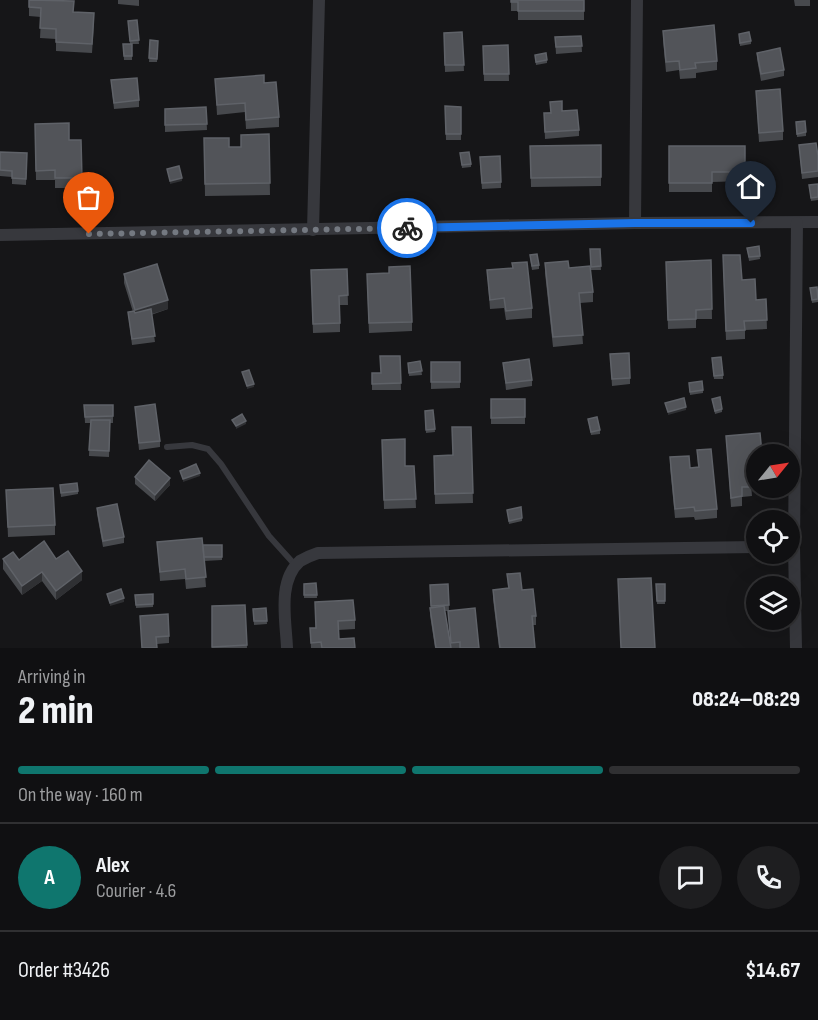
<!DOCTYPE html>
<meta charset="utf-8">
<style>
body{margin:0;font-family:"Sofia Sans Condensed",sans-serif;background:#1e1e20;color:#f1f3f6;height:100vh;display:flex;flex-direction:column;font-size:22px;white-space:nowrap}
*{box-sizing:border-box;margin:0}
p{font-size:20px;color:#9c9d9f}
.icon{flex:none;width:33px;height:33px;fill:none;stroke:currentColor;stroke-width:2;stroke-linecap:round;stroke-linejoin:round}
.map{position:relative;height:648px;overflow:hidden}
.details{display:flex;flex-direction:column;background:#101012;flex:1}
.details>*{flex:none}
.needle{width:39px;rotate:60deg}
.tools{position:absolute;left:746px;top:444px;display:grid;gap:12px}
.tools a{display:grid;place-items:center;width:54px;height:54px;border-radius:50%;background:#101012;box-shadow:0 6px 24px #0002,0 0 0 2px #303032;font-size:30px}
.pin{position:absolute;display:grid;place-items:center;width:51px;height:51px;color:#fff;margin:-62px -26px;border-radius:50% 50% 50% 0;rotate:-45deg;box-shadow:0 0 6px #0007}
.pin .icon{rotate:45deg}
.courier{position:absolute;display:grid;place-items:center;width:60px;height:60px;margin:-30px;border:4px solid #1a73e8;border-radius:50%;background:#fff;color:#222;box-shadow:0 2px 8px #0007}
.overview em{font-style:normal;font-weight:800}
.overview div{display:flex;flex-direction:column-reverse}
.overview{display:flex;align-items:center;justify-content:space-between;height:102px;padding:0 18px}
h1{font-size:39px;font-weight:800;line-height:45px}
.bar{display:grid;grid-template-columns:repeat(4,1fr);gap:9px 6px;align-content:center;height:72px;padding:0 18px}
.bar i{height:8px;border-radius:4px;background:#303032}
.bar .selected{background:#0f766e}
.bar p{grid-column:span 4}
.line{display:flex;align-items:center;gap:15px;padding:0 18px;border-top:2px solid #303032}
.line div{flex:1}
.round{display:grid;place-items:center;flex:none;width:63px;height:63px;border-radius:32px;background:#1e1e20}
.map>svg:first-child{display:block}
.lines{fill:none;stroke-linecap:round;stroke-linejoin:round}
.lane{stroke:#37383d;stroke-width:6}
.street{stroke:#37383d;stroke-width:12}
.wall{fill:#47494d;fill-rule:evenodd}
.shaded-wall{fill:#2f3033}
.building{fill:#525459;stroke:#5f6268;stroke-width:1.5}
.done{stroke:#747981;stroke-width:6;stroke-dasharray:0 10.8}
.route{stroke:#1a73e8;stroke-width:8}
</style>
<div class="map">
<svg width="818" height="648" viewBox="0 0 818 648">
<rect width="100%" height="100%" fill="#161618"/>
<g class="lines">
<polyline class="lane" points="167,447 192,445 208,449 221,464 269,536 296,566"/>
<g class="street">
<polyline points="635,223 637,0"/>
<polyline points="313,230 319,0"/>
<polyline points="0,235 635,223 818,222"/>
<path d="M287,648C286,621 277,581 300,561C305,558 312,555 318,553L756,547"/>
<polyline points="796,648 794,546 797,223"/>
</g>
</g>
<g class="wall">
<polygon points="29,0 73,12 94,23 92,53 56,51 56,39 40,38 41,17 29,16"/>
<polygon points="118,0 139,0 139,6 118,4"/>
<polygon points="511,0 584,0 584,20 518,20 518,11 511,11"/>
<polygon points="794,0 810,0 810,6 795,6"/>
<polygon points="137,20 139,44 130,44 128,21"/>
<polygon points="663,31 717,61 717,70 696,73 696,78 680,79 679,70 666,72 663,40"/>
<polygon points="462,32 464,71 445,72 444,33"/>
<polygon points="739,34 751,41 751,44 740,46"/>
<polygon points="581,36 582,52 556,54 555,37"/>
<polygon points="150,40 158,41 157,62 149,62"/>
<polygon points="123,44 132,44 132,60 124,60"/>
<polygon points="508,45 509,81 484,81 483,46"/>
<polygon points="757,53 784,70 784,76 761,81 757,59"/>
<polygon points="535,55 547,60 547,63 536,65"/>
<polygon points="215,79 264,83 279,117 279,127 246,129 245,112 217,115"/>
<polygon points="111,80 139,100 139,107 114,109"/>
<polygon points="756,91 783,131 783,140 759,142"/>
<polygon points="445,106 461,107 461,140 446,140"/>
<polygon points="206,107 207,130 165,132 165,109"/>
<polygon points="562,111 579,130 579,136 545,139 544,113"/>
<polygon points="796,122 806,132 806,136 797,137"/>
<polygon points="35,124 69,140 81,140 82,188 55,188 55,180 36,180"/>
<polygon points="269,134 270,195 205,196 204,138 229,147 241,147"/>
<polygon points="601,145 601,186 531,187 530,146"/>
<polygon points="799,145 818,156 818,177 802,179"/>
<polygon points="669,146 745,146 745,181 712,182 712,192 669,192"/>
<polygon points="0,152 27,153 26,185 12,184 12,177 0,176"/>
<polygon points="460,153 471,164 471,167 462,168"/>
<polygon points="480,164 501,182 501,188 482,189"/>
<polygon points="818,184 818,200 811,201 809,185"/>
<polygon points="759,246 760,259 749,261 747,248"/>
<polygon points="590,249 600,249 601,270 591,270"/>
<polygon points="530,258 539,265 539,269 532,270"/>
<polygon points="711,260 712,319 696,319 696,328 668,329 666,262"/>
<polygon points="545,263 569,268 593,292 593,302 580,303 583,344 553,347 545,273"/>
<polygon points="723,265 742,280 756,300 766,299 767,329 745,330 745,339 726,340"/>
<polygon points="512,268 532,308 532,318 506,320 504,308 490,309 487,270"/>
<polygon points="347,269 348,305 340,305 340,332 313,333 311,270"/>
<polygon points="124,274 168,309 151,315 155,342 132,345 128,312 133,312 124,283"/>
<polygon points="367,284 412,322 412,331 369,333"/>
<polygon points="810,288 818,295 818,302 812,303"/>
<polygon points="610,354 630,378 630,384 612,386"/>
<polygon points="400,356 401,390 372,390 372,373 381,373"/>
<polygon points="420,361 422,375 409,376 408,363"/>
<polygon points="712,361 723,375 723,379 714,379"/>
<polygon points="431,362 460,362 460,388 431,389"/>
<polygon points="503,363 532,380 532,386 506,390"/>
<polygon points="689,383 703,390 703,393 690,395"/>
<rect x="491" y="399" width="34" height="25"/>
<polygon points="712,399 722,409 722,412 715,414"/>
<polygon points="84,405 113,405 113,423 110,423 109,457 89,456 90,423 85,423"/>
<polygon points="135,407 160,441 160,447 139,450"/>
<polygon points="433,410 435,432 426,433 425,411"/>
<polygon points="588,419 600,430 600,434 591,435"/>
<polygon points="471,427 473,503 435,504 434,456 452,455"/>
<polygon points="726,436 756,454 756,484 751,484 752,496 742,497 742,506 731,507"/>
<polygon points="382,440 405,466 414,466 416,508 384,509"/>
<polygon points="697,450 717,509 717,518 695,520 694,517 675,518 670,467 670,457 690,468 698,467"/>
<polygon points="135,477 170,485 155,501 135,484"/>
<polygon points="60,485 78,491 78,494 61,497"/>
<polygon points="6,490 55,525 55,535 8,537"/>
<polygon points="97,508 124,537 124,543 103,547 97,514"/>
<polygon points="507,510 522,518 522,521 509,524"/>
<polygon points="157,542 203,545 222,545 222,560 204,561 206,587 186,589 185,579 160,581"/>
<polygon points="3,559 56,559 82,580 56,600 42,581 22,595 3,569"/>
<polygon points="507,574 522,590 536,616 536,625 533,625 535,648 499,648 493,599 493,590 508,588"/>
<polygon points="316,583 317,598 304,598 304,584"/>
<path d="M448,584L449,611L479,648H435L430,615V608H431L430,585ZM445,611H448L451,647Z"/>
<polygon points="656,584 665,601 665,604 657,604"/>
<polygon points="153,594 153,607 136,608 135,595"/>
<polygon points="315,602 355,620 355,629 338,630 339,639 355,648 311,648 310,628 316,628"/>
<polygon points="245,605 247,648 212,648 212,606"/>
<polygon points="266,608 267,624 254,625 253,609"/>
<polygon points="140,616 169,636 169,643 157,644 157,648 142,648"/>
</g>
<g class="shaded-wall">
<polygon points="182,178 182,181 170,184 170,181"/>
<polygon points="168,300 168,309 135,319 135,310"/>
<polygon points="254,384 254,387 247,389 247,386"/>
<polygon points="686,407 686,410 668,415 668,412"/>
<polygon points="246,421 246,424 236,429 236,426"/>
<polygon points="200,473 200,476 183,482 183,479"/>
<polygon points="170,478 170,485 155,501 155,495"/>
<polygon points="82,571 82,580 56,600 56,591"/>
<polygon points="42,572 42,581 22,595 22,586"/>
<polygon points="124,598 124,602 110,606 110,603"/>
</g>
<g class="building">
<polygon points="29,0 74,1 73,12 94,13 92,44 56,42 56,29 40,28 41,8 29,7"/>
<polygon points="511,0 584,0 584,11 518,11 518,2 511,2"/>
<polygon points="137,20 139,40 130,41 128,21"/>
<polygon points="714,25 717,61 695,63 696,68 680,70 679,61 666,62 663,31"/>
<polygon points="462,32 464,65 445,65 444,33"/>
<polygon points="749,32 751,41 740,43 739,34"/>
<polygon points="581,36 582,46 556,47 555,37"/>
<polygon points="150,40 158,41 157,59 149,58"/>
<polygon points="123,44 132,44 132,56 124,56"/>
<polygon points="508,45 509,74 484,74 483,46"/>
<polygon points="780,48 784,70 761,74 757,53"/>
<polygon points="546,53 547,60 536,62 535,55"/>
<polygon points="264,75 264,83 276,82 279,117 246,120 245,103 217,105 215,79"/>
<polygon points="137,78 139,100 114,103 111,80"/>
<polygon points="780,89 783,131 759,133 756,91"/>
<polygon points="562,101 562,111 577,110 579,130 545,132 544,113 551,113 550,102"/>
<polygon points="445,106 461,107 461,134 446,134"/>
<polygon points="206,107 207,124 165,125 165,109"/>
<polygon points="805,121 806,132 797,134 796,122"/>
<polygon points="69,123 69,140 81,140 82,178 55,178 55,170 36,171 35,124"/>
<polygon points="269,134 270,183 205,184 204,138 229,138 229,147 241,147 241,135"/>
<polygon points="816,143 818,156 818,171 802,173 799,145"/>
<polygon points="601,145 601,177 531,178 530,146"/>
<polygon points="669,146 745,146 745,172 712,172 712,183 669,183"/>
<polygon points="0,152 27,153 26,179 12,178 12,171 0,170"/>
<polygon points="469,152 471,164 462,165 460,153"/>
<polygon points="500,156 501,182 482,183 480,157"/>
<polygon points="179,166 182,178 170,181 167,169"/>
<polygon points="818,184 818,197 811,198 809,185"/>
<polygon points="759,246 760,256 749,257 747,248"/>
<polygon points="590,249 600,249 601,266 591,267"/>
<polygon points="537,254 539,265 532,266 530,255"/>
<polygon points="723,255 740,255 742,280 755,279 756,300 766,299 767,320 744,321 745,330 726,331"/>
<polygon points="711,260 712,309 696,310 696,319 668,320 666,262"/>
<polygon points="568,261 569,268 590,266 593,292 579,293 583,335 553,337 545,263"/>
<polygon points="527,262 532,308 506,311 504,298 490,300 487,270 513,268 512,263"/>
<polygon points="157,264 168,300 135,310 124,274"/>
<polygon points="410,266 412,322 369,323 367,274 389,273 389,267"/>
<polygon points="347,269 348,295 339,296 340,323 313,324 311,270"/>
<polygon points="817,287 818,299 812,300 810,288"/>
<polygon points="151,309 155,336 132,339 128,312 134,311 135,313"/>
<polygon points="629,353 630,378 612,379 610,354"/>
<polygon points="380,356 400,356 401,383 372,384 372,373 381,373"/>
<polygon points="721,357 723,375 714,376 712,358"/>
<polygon points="529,359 532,380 506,383 503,363"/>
<polygon points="420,361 422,371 409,373 408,363"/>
<rect x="431" y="362" width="29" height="20"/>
<polygon points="249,370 254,384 247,386 242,372"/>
<polygon points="702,381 703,390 690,392 689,383"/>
<polygon points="720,397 722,409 715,411 712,399"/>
<polygon points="684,398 686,407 668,412 665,403"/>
<polygon points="491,399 525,399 525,417 491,418"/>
<polygon points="155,404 160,441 139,443 135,407"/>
<polygon points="84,405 113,405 113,416 85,417"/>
<polygon points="433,410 435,429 426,430 425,411"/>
<polygon points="242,414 246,421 236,426 232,420"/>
<polygon points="597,417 600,430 591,432 588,419"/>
<polygon points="91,420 110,420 109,451 89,450"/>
<polygon points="452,427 471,427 473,493 435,494 434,456 453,455"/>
<polygon points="760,433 762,454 756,454 756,474 751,475 752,487 742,487 742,496 731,498 726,436"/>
<polygon points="405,439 405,466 414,466 416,499 384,500 382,440"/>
<polygon points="711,449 717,509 695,511 694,507 675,509 670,457 689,456 690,468 699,467 697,450"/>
<polygon points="149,460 170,478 155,495 135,477"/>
<polygon points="196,464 200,473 183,479 180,471"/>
<polygon points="77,483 78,491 61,493 60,485"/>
<polygon points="53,488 55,525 8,527 6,490"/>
<polygon points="117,504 124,537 103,541 97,508"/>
<polygon points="521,507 522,518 509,521 507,510"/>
<polygon points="202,538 206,577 186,579 185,569 160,572 157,542"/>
<polygon points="44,541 56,559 68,551 82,571 56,591 42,572 22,586 3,559 13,552 19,560"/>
<polygon points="203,545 222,545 222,557 204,557"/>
<polygon points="520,573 522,590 533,589 536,616 532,616 535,648 500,648 493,590 509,588 507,574"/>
<polygon points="651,578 655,648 621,648 618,579"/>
<polygon points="316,583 317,595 304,595 304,584"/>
<polygon points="448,584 449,605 431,606 430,585"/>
<polygon points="656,584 665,584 665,601 657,601"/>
<polygon points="121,589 124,598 110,603 107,594"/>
<polygon points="153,594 153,604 136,605 135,595"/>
<polygon points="353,600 355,620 338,621 339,639 354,638 355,648 322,648 321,642 311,643 310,628 316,628 315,602"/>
<polygon points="245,605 247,645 212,647 212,606"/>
<polygon points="444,606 451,648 436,648 430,608"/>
<polygon points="266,608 267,621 254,621 253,609"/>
<polygon points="475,608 479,648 460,648 460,642 451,643 448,611"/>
<polygon points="168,614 169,636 156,637 157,648 142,648 140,616"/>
</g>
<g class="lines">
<polyline class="done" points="89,234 407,228"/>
<polyline class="route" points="407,228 635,223 751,223"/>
</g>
</svg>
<div class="tools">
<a><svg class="needle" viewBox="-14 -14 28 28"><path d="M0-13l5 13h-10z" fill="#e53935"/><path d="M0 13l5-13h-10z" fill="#9c9d9f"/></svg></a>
<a><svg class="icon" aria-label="locate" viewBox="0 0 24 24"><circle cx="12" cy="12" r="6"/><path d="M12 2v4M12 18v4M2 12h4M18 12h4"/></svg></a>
<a><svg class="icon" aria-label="layers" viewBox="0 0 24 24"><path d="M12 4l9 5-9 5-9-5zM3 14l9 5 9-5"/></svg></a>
</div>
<div class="pin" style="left:89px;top:234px;background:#ea580c"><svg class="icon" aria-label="bag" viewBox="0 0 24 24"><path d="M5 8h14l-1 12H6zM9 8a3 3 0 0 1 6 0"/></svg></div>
<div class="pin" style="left:751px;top:223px;background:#1f2937"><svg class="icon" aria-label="home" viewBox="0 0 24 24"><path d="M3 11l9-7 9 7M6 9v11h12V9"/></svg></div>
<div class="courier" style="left:407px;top:228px"><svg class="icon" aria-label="bike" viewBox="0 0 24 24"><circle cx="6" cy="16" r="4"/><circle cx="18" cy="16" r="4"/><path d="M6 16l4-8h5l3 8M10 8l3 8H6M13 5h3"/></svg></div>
</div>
<section class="details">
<div class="overview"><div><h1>2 min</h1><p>Arriving in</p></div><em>08:24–08:29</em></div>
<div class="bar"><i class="selected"></i><i class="selected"></i><i class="selected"></i><i></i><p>On the way · 160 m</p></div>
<div class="line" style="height:108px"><b class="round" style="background:#0f766e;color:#fff">A</b><div><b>Alex</b><p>Courier · 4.6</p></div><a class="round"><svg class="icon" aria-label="chat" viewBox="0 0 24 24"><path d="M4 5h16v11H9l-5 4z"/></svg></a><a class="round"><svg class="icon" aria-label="phone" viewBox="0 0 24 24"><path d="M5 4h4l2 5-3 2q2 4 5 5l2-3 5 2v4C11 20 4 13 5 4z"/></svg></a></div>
<div class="line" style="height:78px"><div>Order #3426</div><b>$14.67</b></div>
</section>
